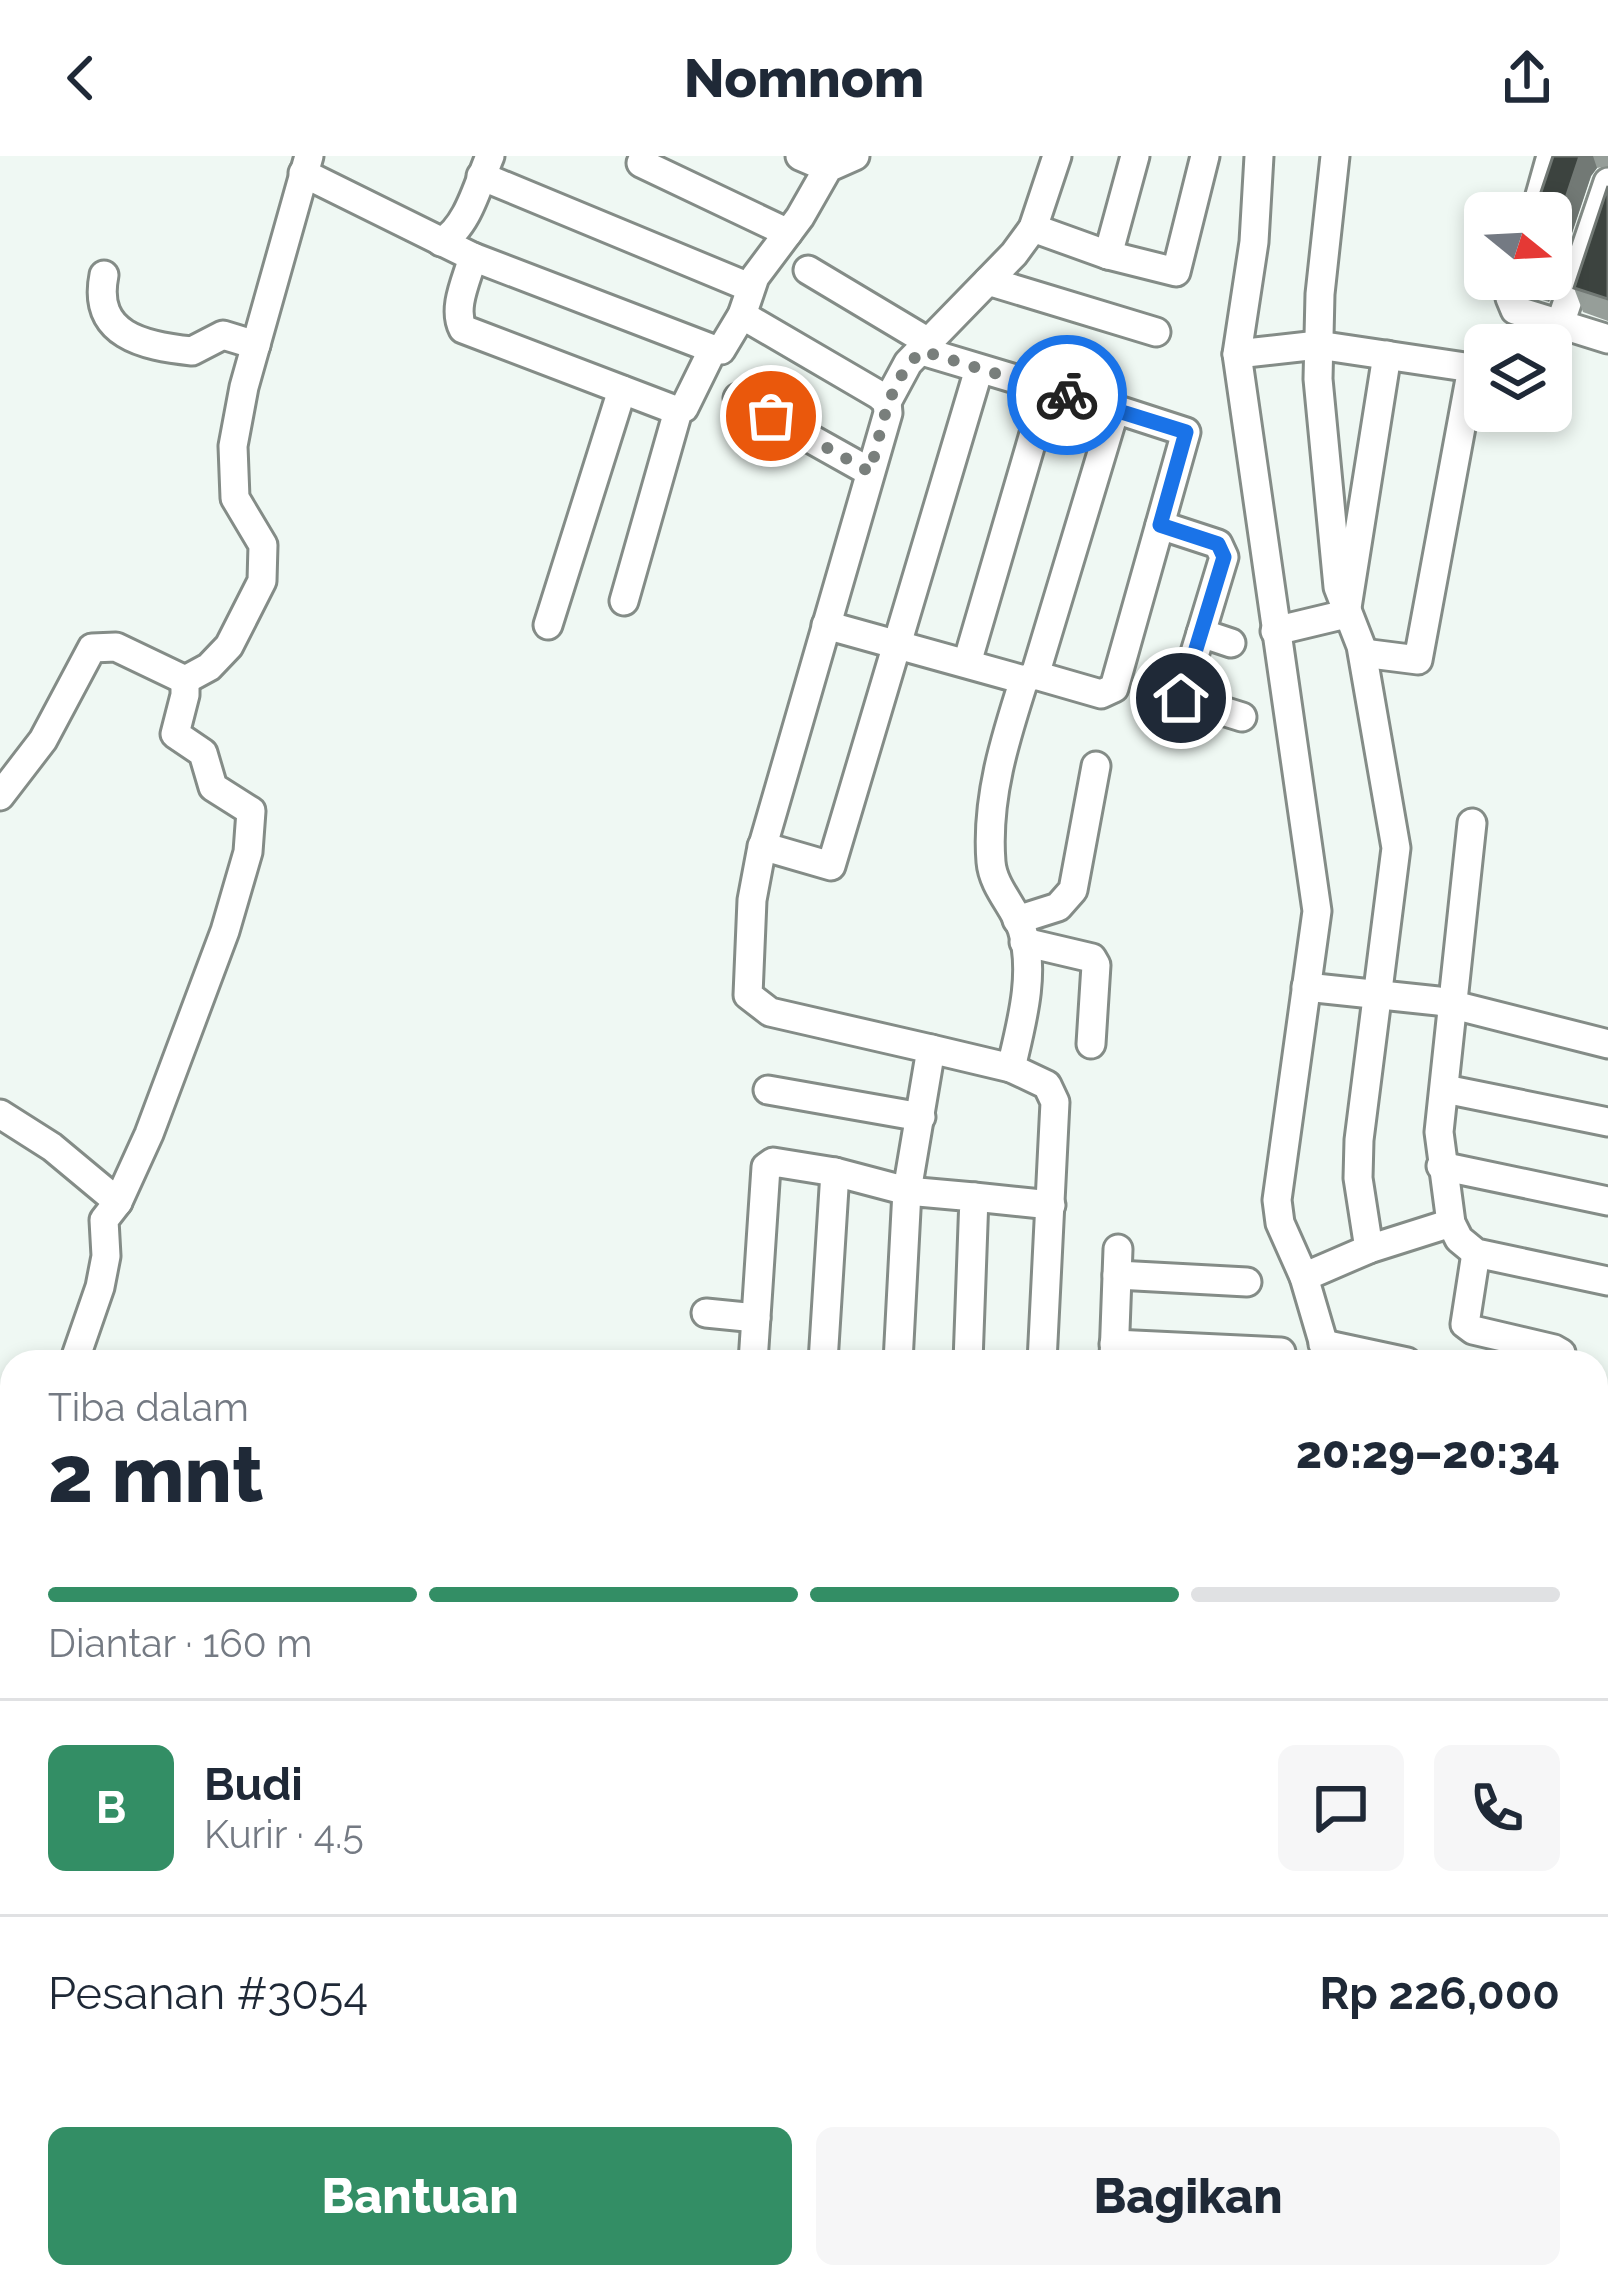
<!DOCTYPE html>
<html lang="id">
<meta charset="utf-8">
<style>
body{margin:0;font-family:Raleway,sans-serif;background:#f6f6f7;color:#1f2937;height:100vh;display:flex;flex-direction:column;font-size:45px;white-space:nowrap}
*{box-sizing:border-box;margin:0}
p{font-size:39px;color:#747a83}
.icon{flex:none;width:66px;height:66px;fill:none;stroke:currentColor;stroke-width:2;stroke-linecap:round;stroke-linejoin:round}
.map{position:relative;flex:1;overflow:hidden}
.panel{position:absolute;left:0px;top:1194px;width:1608px;height:939px;display:flex;flex-direction:column;background:#fff;border-radius:36px 36px 0 0;box-shadow:0 6px 18px #0003}
.panel>*{flex:none}
.needle{width:78px;rotate:108deg}
.buttons{position:absolute;left:1464px;top:36px;display:grid;gap:24px}
.buttons a{display:grid;place-items:center;width:108px;height:108px;border-radius:18px;background:#fff;box-shadow:0 6px 18px #0003;font-size:60px}
.pin{position:absolute;display:grid;place-items:center;width:102px;height:102px;color:#fff;margin:-51px;border:6px solid #fff;border-radius:50%;box-shadow:0 3px 12px #0007}
.courier{position:absolute;display:grid;place-items:center;width:120px;height:120px;margin:-60px;border:9px solid #1a73e8;border-radius:50%;background:#fff;color:#222;box-shadow:0 3px 15px #0007}
.overview em{font-style:normal;font-weight:800}
.overview div{display:flex;flex-direction:column-reverse}
.overview{display:flex;align-items:center;justify-content:space-between;height:204px;padding:0 48px}
h1{font-size:78px;font-weight:800;line-height:90px}
.bar{display:grid;grid-template-columns:repeat(4,1fr);gap:18px 12px;align-content:center;height:144px;padding:0 48px}
.bar i{height:15px;border-radius:9px;background:#e0e1e3}
.bar .selected{background:#338e65}
.bar p{grid-column:span 4}
.line{display:flex;align-items:center;gap:30px;padding:0 48px;border-top:3px solid #e0e1e3}
.line div{flex:1}
.round{display:grid;place-items:center;flex:none;width:126px;height:126px;border-radius:18px;background:#f6f6f7}
.action{display:flex;gap:24px;margin-top:auto;padding:24px 48px}
.action a{flex:1;height:138px;border-radius:18px;background:#338e65;color:#fff;font-size:48px;font-weight:800;line-height:138px;text-align:center}
.action a+a{background:#f6f6f7;color:#1f2937}
header{display:flex;justify-content:space-between;align-items:center;height:156px;padding:0 48px;background:#fff;font-size:54px;font-weight:800}
.map>svg:first-child{display:block}
.lines{fill:none;stroke-linecap:round;stroke-linejoin:round}
.minor-casing{stroke:#848c87;stroke-width:33}
.minor{stroke:#fff;stroke-width:27}
.wall{fill:#969e99}
.shaded-wall{fill:#727975}
.building{fill:#3c433f;stroke:#727975;stroke-width:3}
.done{stroke:#797f7c;stroke-width:12;stroke-dasharray:0 21.6}
.route{stroke:#1a73e8;stroke-width:15}
</style>
<header><svg class="icon" aria-label="back" viewBox="0 0 24 24"><path d="M15 5l-7 7 7 7"/></svg>Nomnom<svg class="icon" aria-label="share" viewBox="0 0 24 24"><path d="M12 15V3M7 8l5-5 5 5M5 13v7h14v-7"/></svg></header>
<div class="map">
<svg width="1608" height="2132" viewBox="0 0 1608 2132">
<rect width="100%" height="100%" fill="#eff8f3"/>
<g class="lines">
<defs>
<g id="minor">
<polyline points="800,0 828,12"/>
<polyline points="1259,0 1254,86 1237,198 1317,755 1277,1044 1280,1067 1304,1121 1329,1206"/>
<polyline points="1335,0 1320,138 1318,223 1338,431 1361,490 1396,692 1359,984 1358,1022 1369,1093"/>
<polyline points="641,7 788,77"/>
<polyline points="303,17 473,101 713,193"/>
<polyline points="481,20 749,131"/>
<polyline points="1535,57 1551,0"/>
<polyline points="1033,72 1108,99 1176,116 1205,0"/>
<path d="M441,86C468,71 478,28 490,0"/>
<polyline points="1108,99 1135,0"/>
<path d="M473,101C467,123 452,152 463,173L678,255"/>
<polyline points="808,114 930,187"/>
<path d="M104,119C92,179 143,190 192,195L223,179L256,189"/>
<polyline points="1516,123 1510,142 1515,154 1608,183"/>
<polyline points="988,125 1156,176"/>
<polyline points="742,159 879,239 887,246 888,257 761,696 752,744 748,839 770,856 931,893 907,1035 835,1016 773,1006 766,1011 753,1206"/>
<polyline points="1560,168 1608,26"/>
<polyline points="922,195 1109,251 1113,260 1035,519"/>
<polyline points="1237,198 1318,189 1472,212 1418,504 1363,497"/>
<polyline points="738,242 870,316"/>
<polyline points="887,246 908,207 1014,98 1033,72 1057,0"/>
<polyline points="1160,369 1218,388 1224,401 1201,477 1231,487"/>
<polyline points="624,445 678,255 684,252 713,193 721,194 742,159 755,121 800,61 828,12 855,0"/>
<polyline points="548,469 622,234"/>
<polyline points="826,469 1024,524"/>
<polyline points="1275,475 1346,458 1387,199"/>
<polyline points="1201,477 1181,542 1242,561"/>
<polyline points="967,507 1047,233"/>
<polyline points="185,524 209,511 229,490 262,425 263,389 235,342 233,290 244,231 309,0"/>
<polyline points="0,640 43,584 92,492 116,491 185,524"/>
<polyline points="1472,667 1439,976 1451,1067 1459,1083 1476,1097 1608,1125"/>
<polyline points="762,690 831,710 979,213"/>
<polyline points="1017,764 1058,751 1073,734 1096,610"/>
<polyline points="1024,786 1092,802 1096,809 1091,888"/>
<polyline points="1306,831 1438,845 1608,888"/>
<polyline points="931,893 1011,912"/>
<polyline points="1445,933 1608,966"/>
<polyline points="768,934 921,961"/>
<polyline points="0,958 52,991 118,1046"/>
<polyline points="1441,1010 1608,1045"/>
<polyline points="974,1041 1051,1049"/>
<polyline points="1476,1097 1465,1168 1473,1174 1554,1193 1561,1197 1561,1206"/>
<polyline points="1117,1119 1247,1126"/>
<polyline points="1304,1121 1369,1093 1451,1067"/>
<polyline points="706,1157 756,1162"/>
<polyline points="1114,1188 1281,1196"/>
<polyline points="1323,1188 1407,1206"/>
<polyline points="1114,1202 1118,1093"/>
<polyline points="74,1206 100,1131 106,1100 104,1064 118,1046 149,978 225,775 248,696 251,655 213,631 203,597 175,578 185,539 185,524"/>
<polyline points="823,1206 835,1016"/>
<polyline points="898,1206 907,1035 974,1041 968,1206"/>
<path d="M1042,1206L1055,946L1047,929L1011,912C1021,869 1036,817 1022,773C1014,750 993,731 991,706C986,643 1005,583 1024,524L1035,519L1101,538L1114,532L1186,276L1109,251"/>
<polyline points="1596,1368 1608,1329"/>
<polyline points="1608,1409 1598,1447 1608,1456"/>
<polyline points="0,1412 12,1391"/>
<polyline points="0,1486 12,1489"/>
<polyline points="1596,1664 1608,1666"/>
<polyline points="0,1727 12,1733"/>
<polyline points="906,2121 915,2132"/>
<polyline points="187,2132 191,2121"/>
<polyline points="1209,2132 1211,2121"/>
</g>
</defs>
<use href="#minor" class="minor-casing"/>
<use href="#minor" class="minor"/>
</g>
<g class="wall">
<polygon points="1553,0 1608,0 1608,10 1597,12 1591,20 1549,146 1530,140 1524,123 1551,123"/>
<polygon points="1608,30 1608,165 1583,156 1574,132"/>
</g>
<polygon class="shaded-wall" points="1580,0 1593,0 1597,12 1591,20 1549,146 1540,123 1551,123 1551,87"/>
<g class="building">
<polygon points="1553,0 1580,0 1551,87 1551,57 1534,57"/>
<polygon points="1608,30 1608,143 1574,132"/>
</g>
<g class="lines">
<path class="done" d="M771,260L870,316C882,274 887,225 922,195L1067,239"/>
<polyline class="route" points="1067,239 1186,276 1160,369 1218,388 1224,401 1181,542"/>
</g>
</svg>
<div class="buttons">
<a><svg class="needle" viewBox="-14 -14 28 28"><path d="M0-13l5 13h-10z" fill="#e53935"/><path d="M0 13l5-13h-10z" fill="#747a83"/></svg></a>
<a><svg class="icon" aria-label="layers" viewBox="0 0 24 24"><path d="M12 4l9 5-9 5-9-5zM3 14l9 5 9-5"/></svg></a>
</div>
<div class="pin" style="left:771px;top:260px;background:#ea580c"><svg class="icon" aria-label="bag" viewBox="0 0 24 24"><path d="M5 8h14l-1 12H6zM9 8a3 3 0 0 1 6 0"/></svg></div>
<div class="pin" style="left:1181px;top:542px;background:#1f2937"><svg class="icon" aria-label="home" viewBox="0 0 24 24"><path d="M3 11l9-7 9 7M6 9v11h12V9"/></svg></div>
<div class="courier" style="left:1067px;top:239px"><svg class="icon" aria-label="bike" viewBox="0 0 24 24"><circle cx="6" cy="16" r="4"/><circle cx="18" cy="16" r="4"/><path d="M6 16l4-8h5l3 8M10 8l3 8H6M13 5h3"/></svg></div>
<section class="panel">
<div class="overview"><div><h1>2 mnt</h1><p>Tiba dalam</p></div><em>20:29–20:34</em></div>
<div class="bar"><i class="selected"></i><i class="selected"></i><i class="selected"></i><i></i><p>Diantar · 160 m</p></div>
<div class="line" style="height:216px"><b class="round" style="background:#338e65;color:#fff">B</b><div><b>Budi</b><p>Kurir · 4.5</p></div><a class="round"><svg class="icon" aria-label="chat" viewBox="0 0 24 24"><path d="M4 5h16v11H9l-5 4z"/></svg></a><a class="round"><svg class="icon" aria-label="phone" viewBox="0 0 24 24"><path d="M5 4h4l2 5-3 2q2 4 5 5l2-3 5 2v4C11 20 4 13 5 4z"/></svg></a></div>
<div class="line" style="height:156px"><div>Pesanan #3054</div><b>Rp 226,000</b></div>
<div class="action"><a>Bantuan</a><a>Bagikan</a></div>
</section>
</div>
